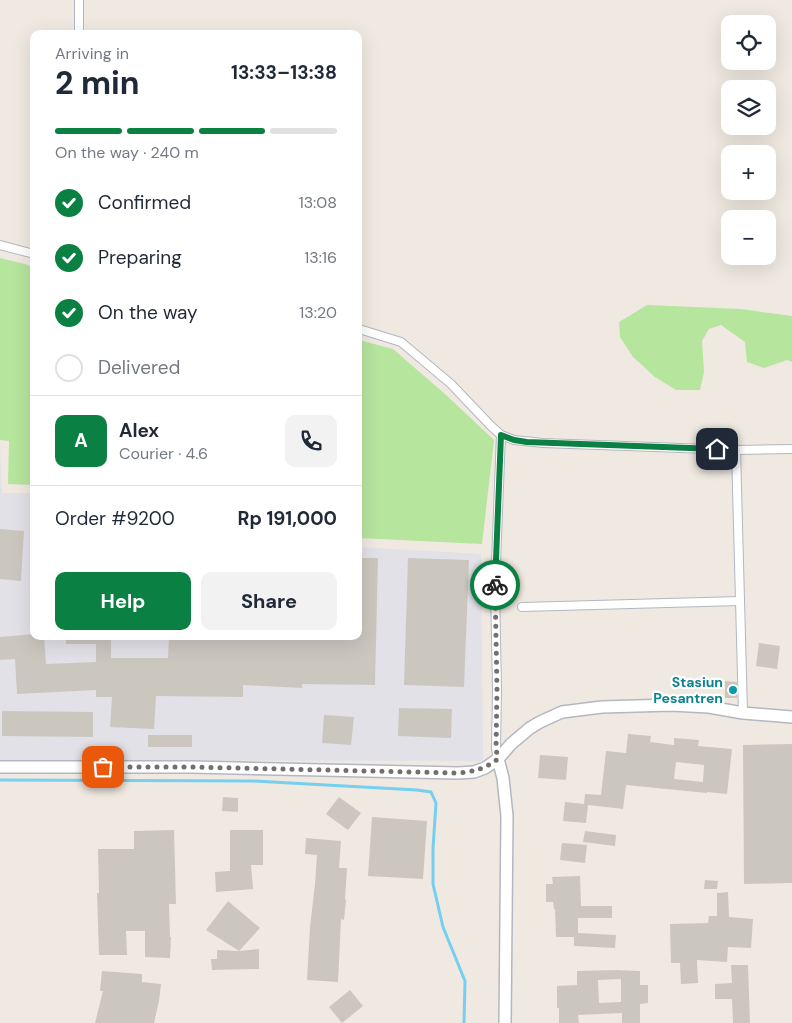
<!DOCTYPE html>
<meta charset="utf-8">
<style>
body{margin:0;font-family:"DM Sans",sans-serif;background:#f2f2f3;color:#1f2937;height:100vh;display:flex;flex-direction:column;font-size:19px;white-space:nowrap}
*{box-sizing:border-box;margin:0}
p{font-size:16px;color:#747a83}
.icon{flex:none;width:28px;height:28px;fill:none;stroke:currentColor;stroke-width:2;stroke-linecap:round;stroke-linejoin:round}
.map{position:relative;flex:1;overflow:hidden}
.panel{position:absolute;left:30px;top:30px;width:332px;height:610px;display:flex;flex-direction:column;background:#fff;border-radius:10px;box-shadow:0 5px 20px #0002}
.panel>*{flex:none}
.controls{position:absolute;left:721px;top:15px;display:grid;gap:10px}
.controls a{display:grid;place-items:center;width:55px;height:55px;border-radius:10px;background:#fff;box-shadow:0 5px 20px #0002;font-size:25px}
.pin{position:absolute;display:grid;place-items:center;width:42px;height:42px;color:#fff;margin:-21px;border-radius:10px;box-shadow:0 2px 8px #0006}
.courier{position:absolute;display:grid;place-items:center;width:50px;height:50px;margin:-25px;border:4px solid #0b8043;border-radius:50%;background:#fff;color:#222;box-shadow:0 1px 6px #0007}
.head em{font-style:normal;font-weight:700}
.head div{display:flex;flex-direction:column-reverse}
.head{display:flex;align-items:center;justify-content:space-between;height:85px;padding:0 25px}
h1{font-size:32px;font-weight:700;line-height:38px}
.bar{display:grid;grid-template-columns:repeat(4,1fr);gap:8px 5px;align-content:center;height:60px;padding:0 25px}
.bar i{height:6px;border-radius:4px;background:#e0e1e3}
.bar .active{background:#0b8043}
.bar p{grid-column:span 4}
.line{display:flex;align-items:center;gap:12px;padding:0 25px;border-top:1px solid #e0e1e3}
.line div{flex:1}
.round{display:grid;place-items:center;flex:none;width:52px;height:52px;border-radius:10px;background:#f2f2f3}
ol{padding:0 25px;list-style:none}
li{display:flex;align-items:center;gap:15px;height:55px}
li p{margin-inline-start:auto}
li .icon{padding:5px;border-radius:50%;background:#0b8043;color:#fff;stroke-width:4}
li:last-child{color:#747a83}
li i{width:28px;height:28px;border:2px solid #e0e1e3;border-radius:50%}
.primary-button{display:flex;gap:10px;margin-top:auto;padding:10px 25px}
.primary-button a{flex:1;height:58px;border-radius:10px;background:#0b8043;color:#fff;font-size:20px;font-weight:700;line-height:58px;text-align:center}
.primary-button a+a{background:#f2f2f3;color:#1f2937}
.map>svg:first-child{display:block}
.industrial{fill:#e3e1e8}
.green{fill:#b6e59e}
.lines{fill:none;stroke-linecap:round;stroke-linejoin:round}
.stream{stroke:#75cff0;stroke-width:3}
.building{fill:#cbc7bf;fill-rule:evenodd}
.minor-casing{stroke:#b4b7c1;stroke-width:10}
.secondary-casing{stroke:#b4b7c1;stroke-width:14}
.minor{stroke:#fff;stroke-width:8}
.secondary{stroke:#fff;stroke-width:11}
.done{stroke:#726f6d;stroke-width:5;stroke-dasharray:0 9}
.route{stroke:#0b8043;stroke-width:6}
.culture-dot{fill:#0f9aa8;stroke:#fff;stroke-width:2}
.labels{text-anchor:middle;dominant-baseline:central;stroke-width:4.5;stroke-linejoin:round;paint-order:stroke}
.culture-label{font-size:14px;font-weight:bold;fill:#0d838f;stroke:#fff;text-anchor:end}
</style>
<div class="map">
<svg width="792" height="1023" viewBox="0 0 792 1023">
<rect width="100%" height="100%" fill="#efe9e1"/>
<polygon class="industrial" points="0,447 2,493 34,493 34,636 359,636 359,547 481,554 483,761 0,760"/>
<g class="green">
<polygon points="0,258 25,264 34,268 34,485 8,484 9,441 0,440"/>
<polygon points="647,305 741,309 792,316 792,362 787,360 764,368 747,362 745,342 721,325 709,329 702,341 704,372 700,390 676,390 655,377 633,357 620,337 619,322"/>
<polygon points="359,340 393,349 445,394 494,440 482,544 359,538"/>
</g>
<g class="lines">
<polyline class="stream" points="0,780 253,781 417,790 431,792 436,803 433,848 433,884 443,927 465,981 464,1023"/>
</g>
<g class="building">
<polygon points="0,529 24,531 21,581 0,579"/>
<polygon points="359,558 378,558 375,685 302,684 302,688 243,685 243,697 156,696 154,729 110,727 112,697 96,697 96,690 17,694 15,659 0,660 0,637 34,634 34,636 44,636 46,664 96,662 96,644 66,644 66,636 111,636 111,658 168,658 169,636 359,636"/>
<polygon points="408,558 469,560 464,687 404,685"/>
<polygon points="759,643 780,646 777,669 756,666"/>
<polygon points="725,681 737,682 737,698 725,698"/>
<polygon points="399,708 452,709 451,738 398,736"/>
<polygon points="2,711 93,712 93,737 2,736"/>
<polygon points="324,715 354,717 351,745 322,743"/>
<path d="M628,734L651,736L650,742L674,745V738L699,740L698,746L732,749L727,794L707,792V793L626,785L623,809L588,805L586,823L563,821L565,802L584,804L585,794L601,795L606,751L626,753ZM676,762L704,765L703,782L674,779Z"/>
<rect x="148" y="735" width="44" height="12"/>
<polygon points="792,744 792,883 744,884 743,745"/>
<polygon points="540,755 568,757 566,780 538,778"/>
<polygon points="223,797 238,798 238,812 222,811"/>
<polygon points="339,797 361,813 348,830 326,814"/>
<polygon points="372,817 427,821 423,879 368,876"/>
<polygon points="174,830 176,904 169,904 170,937 171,937 170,958 145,957 145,931 126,931 127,955 99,955 97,893 99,893 98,849 134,849 134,831"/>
<polygon points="230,830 263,830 263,865 251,865 253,889 216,892 215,872 230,871"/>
<polygon points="585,831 616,835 615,846 583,842"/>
<polygon points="306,838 341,841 339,868 347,868 345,899 346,900 344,920 341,919 338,982 307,980 310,927 315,884 317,855 305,854"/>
<polygon points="562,843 587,845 585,863 560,860"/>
<polygon points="580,876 581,906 612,906 612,918 578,918 578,933 616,935 615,948 574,946 574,937 556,937 555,909 554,909 553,902 546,902 546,884 553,884 552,877"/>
<polygon points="705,880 718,881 717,889 704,889"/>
<polygon points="728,892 729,917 753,919 751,948 728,947 727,962 697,960 698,983 681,984 680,963 671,963 670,924 708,923 709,916 717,916 717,893"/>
<polygon points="228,901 260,928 239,951 206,930"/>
<polygon points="259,949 259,969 212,970 211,959 217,959 217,950 239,951"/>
<polygon points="731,965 748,965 750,1023 733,1023 732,999 715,999 715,984 732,983"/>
<path d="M616,970L640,971V985H648V1003L640,1004V1023H622V1013L578,1015L579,1023H559V1008H557V986L577,985V971ZM621,979V1002L599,1003L598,980Z"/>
<polygon points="102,971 142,974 142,982 161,984 159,1001 154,1023 95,1023 103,991 100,991"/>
<polygon points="350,990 363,1006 342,1023 329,1007"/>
</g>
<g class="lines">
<defs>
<g id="minor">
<polyline points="79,0 79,34"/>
<polyline points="0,245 34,254"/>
<polyline points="359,329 401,342 451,384 491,426 501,435 514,440 543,443 736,450 792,449"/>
<polyline points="736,450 743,713"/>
<polyline points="522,607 740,601"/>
<polyline points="498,759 496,749 497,689 495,588 501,435"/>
</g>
<g id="secondary">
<polyline points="498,759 503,778 507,816 505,1023"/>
<polyline points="0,767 192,767 458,773 474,772 485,768 498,759 511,744 530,728 540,722 562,712 602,707 671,705 709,707 743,713 792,717"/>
</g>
</defs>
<use href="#minor" class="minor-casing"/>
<use href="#secondary" class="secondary-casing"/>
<use href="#minor" class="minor"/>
<use href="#secondary" class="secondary"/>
</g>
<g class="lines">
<path class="done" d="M103,767H192L458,773C476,771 482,770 498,759L496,749L497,689L495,585"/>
<polyline class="route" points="495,585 501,435 514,440 527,442 717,449"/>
</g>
<circle class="culture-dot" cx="733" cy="690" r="5"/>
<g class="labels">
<g class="culture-label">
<text x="723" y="682">Stasiun<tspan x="723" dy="16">Pesantren</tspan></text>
</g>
</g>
</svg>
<div class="controls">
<a><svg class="icon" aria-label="locate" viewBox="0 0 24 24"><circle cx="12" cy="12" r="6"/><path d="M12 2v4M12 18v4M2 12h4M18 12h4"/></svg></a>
<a><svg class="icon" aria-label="layers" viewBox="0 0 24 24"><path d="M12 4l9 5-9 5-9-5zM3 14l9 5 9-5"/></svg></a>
<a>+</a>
<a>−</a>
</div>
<div class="pin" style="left:103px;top:767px;background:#ea580c"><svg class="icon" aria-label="bag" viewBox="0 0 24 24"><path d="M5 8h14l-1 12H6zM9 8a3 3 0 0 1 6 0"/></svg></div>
<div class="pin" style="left:717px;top:449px;background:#1f2937"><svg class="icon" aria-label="home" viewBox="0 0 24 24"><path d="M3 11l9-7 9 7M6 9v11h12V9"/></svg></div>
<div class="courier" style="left:495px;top:585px"><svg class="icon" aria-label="bike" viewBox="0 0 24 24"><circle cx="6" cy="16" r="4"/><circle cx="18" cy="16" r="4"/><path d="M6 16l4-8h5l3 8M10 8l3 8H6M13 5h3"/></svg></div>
<section class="panel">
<div class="head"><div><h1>2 min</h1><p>Arriving in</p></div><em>13:33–13:38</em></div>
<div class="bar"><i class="active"></i><i class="active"></i><i class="active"></i><i></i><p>On the way · 240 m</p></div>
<ol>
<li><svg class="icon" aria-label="check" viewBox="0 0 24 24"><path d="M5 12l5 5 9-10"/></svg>Confirmed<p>13:08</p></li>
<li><svg class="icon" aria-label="check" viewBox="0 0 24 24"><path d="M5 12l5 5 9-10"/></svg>Preparing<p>13:16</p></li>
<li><svg class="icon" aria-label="check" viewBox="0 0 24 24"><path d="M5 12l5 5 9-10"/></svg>On the way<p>13:20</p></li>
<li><i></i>Delivered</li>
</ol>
<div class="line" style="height:90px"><b class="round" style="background:#0b8043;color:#fff">A</b><div><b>Alex</b><p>Courier · 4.6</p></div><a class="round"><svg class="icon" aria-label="phone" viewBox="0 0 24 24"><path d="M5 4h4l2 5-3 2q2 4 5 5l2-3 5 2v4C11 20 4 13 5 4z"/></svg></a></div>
<div class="line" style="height:65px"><div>Order #9200</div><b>Rp 191,000</b></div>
<div class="primary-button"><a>Help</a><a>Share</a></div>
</section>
</div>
